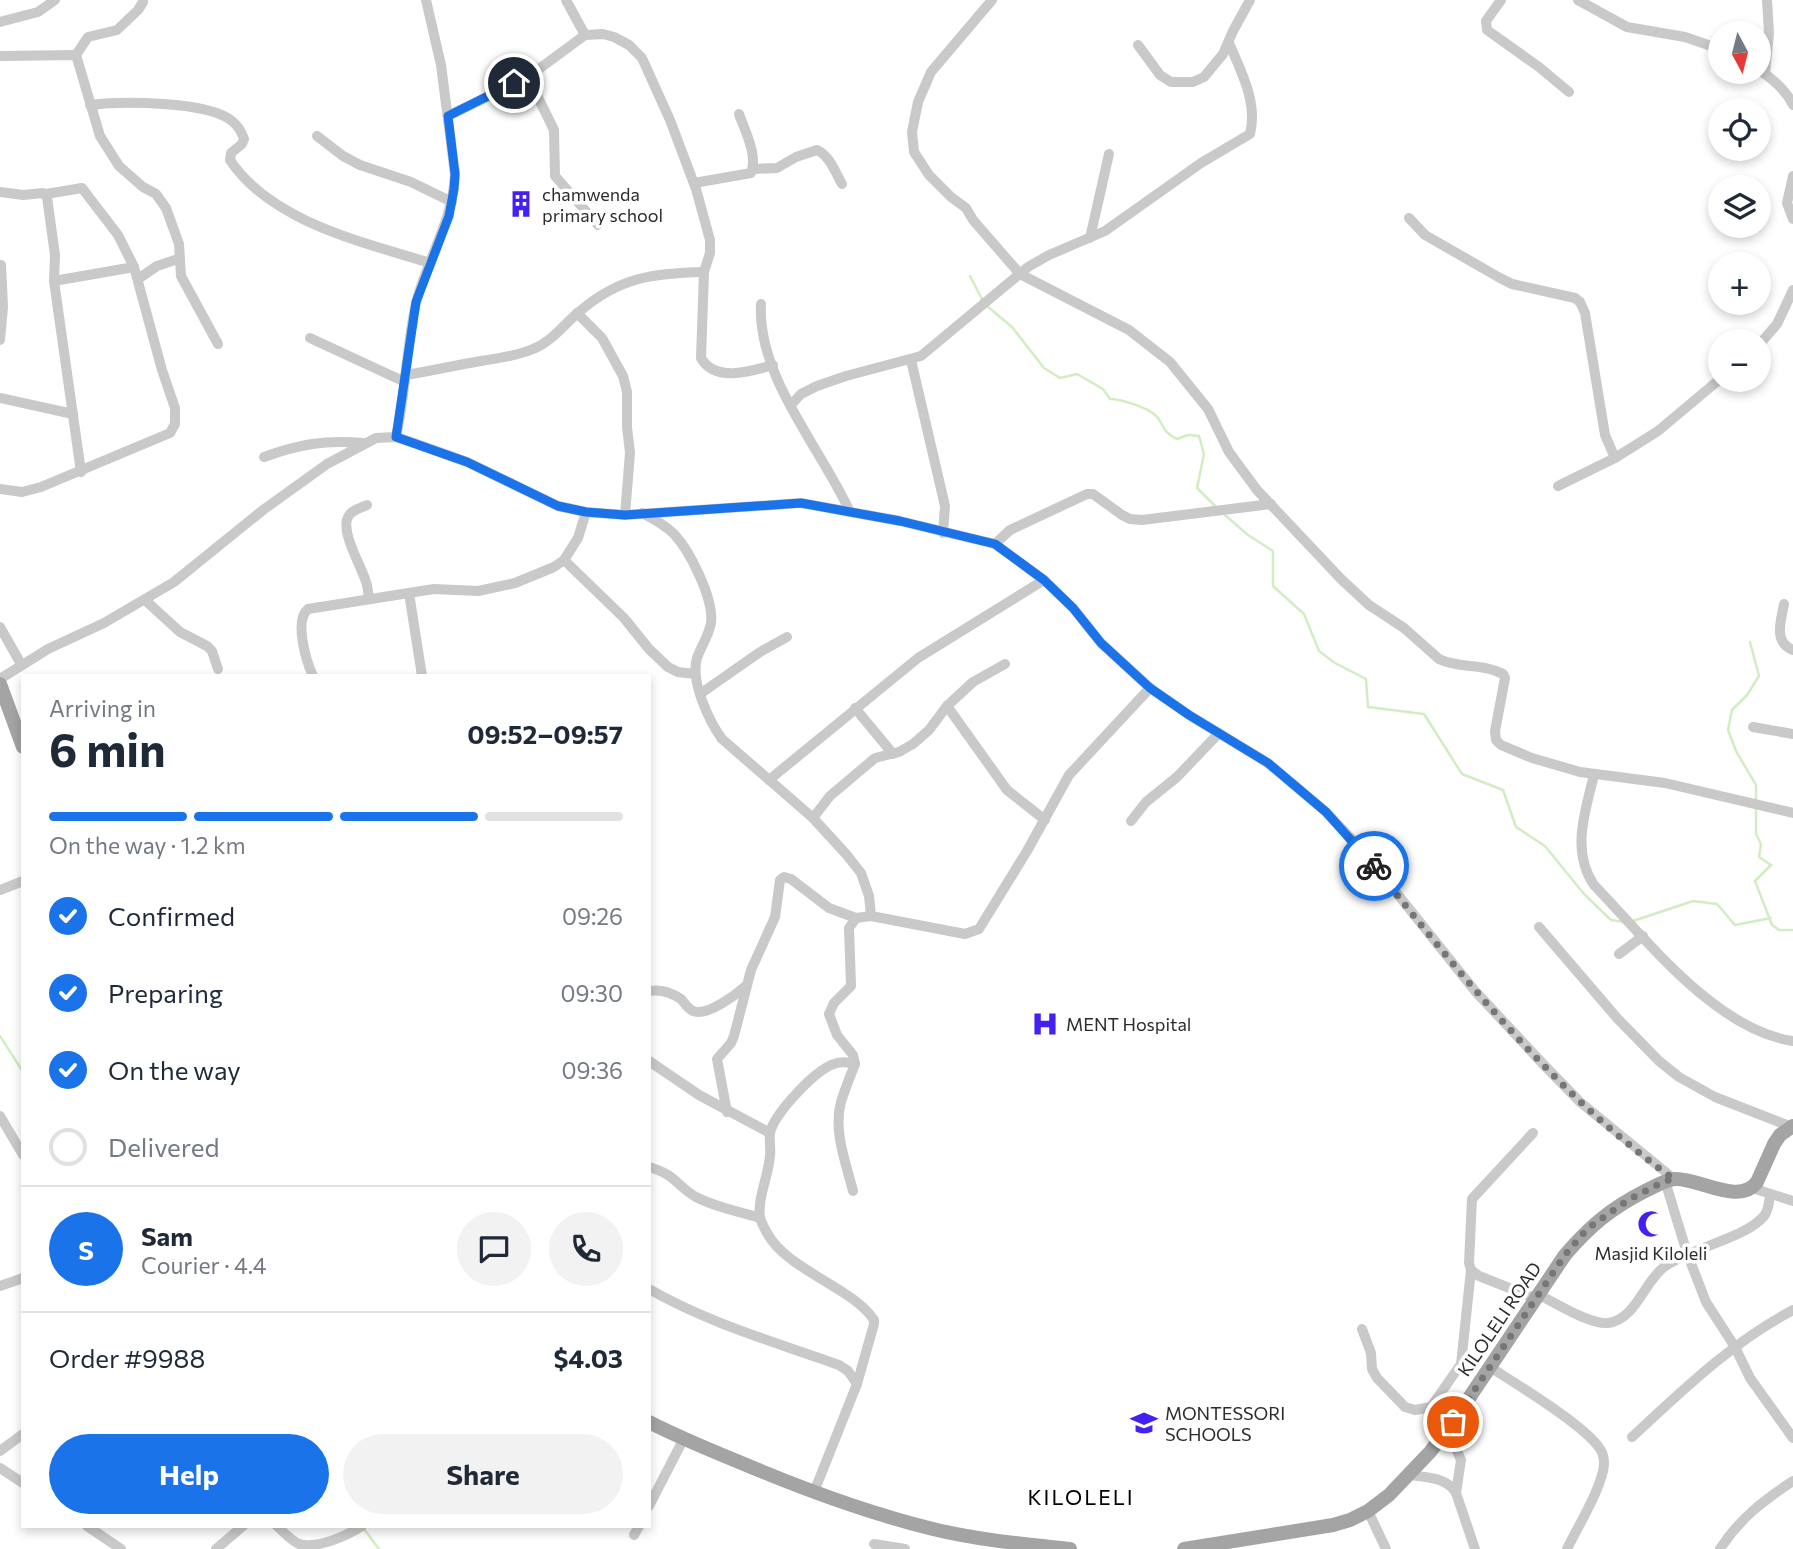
<!DOCTYPE html>
<meta charset="utf-8">
<style>
body{margin:0;font-family:Commissioner,sans-serif;background:#f2f2f3;color:#1f2937;height:100vh;display:flex;flex-direction:column;font-size:26px;white-space:nowrap}
*{box-sizing:border-box;margin:0}
p{font-size:23px;color:#747a83}
.icon{flex:none;width:38px;height:38px;fill:none;stroke:currentColor;stroke-width:2;stroke-linecap:round;stroke-linejoin:round}
.map{position:relative;flex:1;overflow:hidden}
.details{position:absolute;left:21px;top:674px;width:630px;height:854px;display:flex;flex-direction:column;background:#fff;border-radius:0px;box-shadow:0 4px 10px #0003}
.details>*{flex:none}
.needle{width:46px;rotate:173deg}
.fabs{position:absolute;left:1708px;top:21px;display:grid;gap:14px}
.fabs a{display:grid;place-items:center;width:63px;height:63px;border-radius:50%;background:#fff;box-shadow:0 4px 10px #0003;font-size:35px}
.pin{position:absolute;display:grid;place-items:center;width:60px;height:60px;color:#fff;margin:-30px;border:4px solid #fff;border-radius:50%;box-shadow:0 2px 7px #0007}
.courier{position:absolute;display:grid;place-items:center;width:70px;height:70px;margin:-35px;border:5px solid #1a73e8;border-radius:50%;background:#fff;color:#222;box-shadow:0 2px 9px #0007}
.head em{font-style:normal;font-weight:700}
.head div{display:flex;flex-direction:column-reverse}
.head{display:flex;align-items:center;justify-content:space-between;height:119px;padding:0 28px}
h1{font-size:46px;font-weight:700;line-height:52px}
.bar{display:grid;grid-template-columns:repeat(4,1fr);gap:10px 7px;align-content:center;height:84px;padding:0 28px}
.bar i{height:9px;border-radius:5px;background:#e0e1e3}
.bar .selected{background:#1a73e8}
.bar p{grid-column:span 4}
.line{display:flex;align-items:center;gap:18px;padding:0 28px;border-top:2px solid #e0e1e3}
.line div{flex:1}
.round{display:grid;place-items:center;flex:none;width:74px;height:74px;border-radius:37px;background:#f2f2f3}
ol{padding:0 28px;list-style:none}
li{display:flex;align-items:center;gap:21px;height:77px}
li p{margin-inline-start:auto}
li .icon{padding:7px;border-radius:50%;background:#1a73e8;color:#fff;stroke-width:4}
li:last-child{color:#747a83}
li i{width:38px;height:38px;border:4px solid #e0e1e3;border-radius:50%}
.button{display:flex;gap:14px;margin-top:auto;padding:14px 28px}
.button a{flex:1;height:80px;border-radius:42px;background:#1a73e8;color:#fff;font-size:28px;font-weight:700;line-height:80px;text-align:center}
.button a+a{background:#f2f2f3;color:#1f2937}
.map>svg:first-child{display:block}
.lines{fill:none;stroke-linecap:round;stroke-linejoin:round}
.stream{stroke:#d2edc2;stroke-width:2.5}
.minor{stroke:#c9c9c9;stroke-width:10}
.major{stroke:#a4a4a4;stroke-width:14}
.done{stroke:#767676;stroke-width:7;stroke-dasharray:0 12.6}
.route{stroke:#1a73e8;stroke-width:9}
.labels{text-anchor:middle;dominant-baseline:central;stroke-width:7;stroke-linejoin:round;paint-order:stroke}
.poi-label{font-size:18px;fill:#2c2c2c;stroke:#fff;text-anchor:start}
.street-label{font-size:18px;fill:#2c2c2c;stroke:#fff}
.quarter-label{font-size:21px;letter-spacing:2px;fill:#000;stroke:#fff}
</style>
<div class="map">
<svg width="1793" height="1549" viewBox="0 0 1793 1549">
<rect width="100%" height="100%" fill="#fff"/>
<g class="lines">
<g class="stream">
<polyline points="970,276 983,301"/>
<path d="M987,306L1012,327L1044,368L1060,378L1077,374L1103,389L1110,399C1121,399 1145,407 1154,414C1164,422 1160,431 1177,439L1188,435L1199,436L1204,454L1197,488L1217,508"/>
<polyline points="1225,515 1248,535 1273,551 1273,586 1304,614 1319,651 1335,663 1366,679 1368,707 1424,714 1462,774 1503,790 1516,827 1545,846 1584,894 1611,920 1624,922"/>
<polyline points="1750,642 1759,676 1747,695 1732,710 1728,730 1736,751 1756,785 1756,801"/>
<polyline points="1756,807 1756,834 1761,844 1759,857 1771,865 1755,881 1772,925 1779,930 1793,930"/>
<polyline points="1633,921 1693,901 1717,904 1735,925 1771,918"/>
<polyline points="0,1036 23,1072"/>
<polyline points="364,1529 379,1549"/>
</g>
<g class="minor">
<polyline points="566,0 585,35"/>
<path d="M992,0L931,72L918,102L912,132L914,152L929,175L951,197L966,208L973,220L1020,274L1129,330L1170,362L1208,409L1229,452L1257,490L1341,579L1369,605L1404,628L1439,659C1459,669 1483,663 1503,674L1505,678L1495,731L1496,740L1501,745L1532,758L1580,772L1665,783L1793,813"/>
<polyline points="1501,0 1486,21 1487,30 1539,67 1569,92"/>
<polyline points="1578,0 1627,27 1685,37 1720,49"/>
<polyline points="0,22 38,12 55,0"/>
<polyline points="1138,45 1160,75 1171,82 1193,82 1204,77 1223,54 1233,31 1250,0"/>
<polyline points="76,55 88,37 117,30 138,10 143,2"/>
<polyline points="0,56 76,55 100,136 119,166 143,187 156,194 166,208 179,244 181,276 218,344"/>
<path d="M1759,70C1773,79 1786,90 1793,105"/>
<polyline points="1765,74 1769,33 1767,0"/>
<polyline points="528,77 554,130 555,176 598,225"/>
<path d="M90,105C121,101 208,101 232,121C237,125 242,133 244,139L242,144L231,153L230,160C271,222 363,242 430,263"/>
<path d="M448,116L528,77L585,35L603,34L614,37L629,45L642,58L670,120L696,189L710,240V253L704,272L701,358C715,383 752,371 773,365"/>
<polyline points="317,136 343,156 360,165 411,182 452,202"/>
<path d="M753,169L777,168L796,157L817,150C830,156 835,172 842,184"/>
<polyline points="1793,176 1787,203 1793,219"/>
<path d="M694,183L751,173C758,155 745,131 739,114"/>
<polyline points="0,192 23,195 43,193 47,197 55,255 54,281 81,472"/>
<polyline points="1409,218 1425,235 1500,278 1512,284 1575,298 1580,302 1585,313 1605,435 1615,458"/>
<polyline points="1090,238 1109,154"/>
<polyline points="138,279 157,266 178,259"/>
<polyline points="54,281 134,267"/>
<path d="M761,304C757,377 821,448 850,512"/>
<polyline points="577,313 602,338 623,376 627,392 627,427 630,453 625,515"/>
<polyline points="310,338 405,382"/>
<polyline points="0,340 3,307 1,265"/>
<polyline points="1759,345 1777,324 1793,290"/>
<polyline points="911,360 945,506 943,533"/>
<path d="M406,375C431,371 456,365 481,361C499,358 517,356 533,349C552,342 564,324 579,312C619,277 654,273 704,272"/>
<polyline points="0,398 73,414"/>
<path d="M791,405L801,394L817,386L846,376L921,356L1028,267L1049,255L1105,231L1201,163L1250,134C1258,102 1241,72 1229,43"/>
<path d="M396,437C406,393 406,347 416,303C427,259 453,221 455,174L441,65L426,0"/>
<path d="M264,457C300,444 323,440 363,443"/>
<polyline points="1558,486 1615,458 1658,431 1720,379"/>
<polyline points="0,489 22,492 41,487 170,433 175,424 175,408 162,370 134,267 118,235 82,188 46,194"/>
<path d="M367,505C361,508 351,510 348,517C340,532 362,567 366,582C368,587 368,593 369,599"/>
<path d="M642,513C654,519 665,525 674,534C690,551 714,599 711,623C709,635 701,647 697,658C690,681 709,721 722,739L813,818L846,854L861,873L869,896L871,916"/>
<polyline points="995,544 1010,530 1087,494 1093,494 1122,515 1130,519 1142,520 1271,504"/>
<polyline points="564,560 624,618 649,649 668,667 678,672 695,674"/>
<polyline points="409,593 422,676"/>
<polyline points="145,600 180,632 207,646 212,651 218,669"/>
<path d="M1784,604C1781,621 1773,642 1793,650"/>
<polyline points="0,627 21,664"/>
<path d="M313,676C306,661 294,620 308,609L434,589L478,591L515,583L554,567L564,560L578,538L586,512"/>
<polyline points="0,679 48,649 104,623 174,582 263,510 327,464 376,438 396,437 411,442 467,462 558,506 586,512 625,515 801,503 900,521 995,544 1044,580 1073,608 1101,643 1150,688 1189,715 1268,763 1326,812 1363,851 1475,991 1544,1065 1580,1102 1674,1179"/>
<polyline points="700,694 760,652 787,637"/>
<polyline points="947,706 1007,790 1045,820"/>
<polyline points="855,708 893,754"/>
<polyline points="1753,727 1793,734"/>
<path d="M1594,775C1585,812 1571,851 1594,885C1646,939 1716,1030 1793,1041"/>
<polyline points="769,780 918,658 1044,580"/>
<polyline points="813,818 830,796 875,758 899,752 913,744 929,730 947,706 973,682 1005,664"/>
<polyline points="1131,821 1146,802 1177,777 1219,733"/>
<polyline points="0,890 23,881"/>
<polyline points="1539,927 1617,1018 1659,1061 1679,1077 1715,1097 1792,1127"/>
<polyline points="1619,954 1643,936"/>
<path d="M649,991C660,989 672,993 681,999C684,1002 688,1009 693,1011C707,1017 737,994 747,985"/>
<polyline points="649,1061 699,1095 770,1133"/>
<polyline points="727,1112 717,1059 731,1043 734,1036 751,970 775,917 780,880 784,877 791,879 829,908 856,918"/>
<polyline points="0,1116 23,1155"/>
<polyline points="1533,1133 1472,1199 1469,1263 1471,1270 1479,1276 1537,1299"/>
<path d="M649,1167C675,1174 677,1186 696,1197C717,1208 738,1211 760,1218"/>
<polyline points="1665,1181 1687,1253 1706,1302 1735,1347 1750,1378 1793,1438"/>
<polyline points="1752,1188 1793,1201"/>
<path d="M853,1191C846,1163 833,1131 841,1102C845,1089 850,1077 855,1064L853,1055L837,1035L829,1014L834,1003L851,986L849,928L856,918L871,916L965,934L979,929L1027,851L1069,775L1150,688"/>
<polyline points="0,1286 23,1278"/>
<path d="M649,1289C708,1323 775,1342 839,1365L848,1371L857,1384"/>
<path d="M1539,1295C1556,1303 1590,1325 1608,1323C1636,1319 1644,1282 1664,1267C1690,1248 1746,1238 1764,1216C1769,1210 1769,1202 1770,1195"/>
<polyline points="1362,1329 1371,1353 1372,1369 1377,1378 1405,1407 1415,1410 1431,1407 1461,1364 1471,1270"/>
<path d="M1490,1367C1516,1384 1586,1426 1600,1449C1603,1453 1604,1459 1604,1464C1603,1486 1577,1528 1567,1549"/>
<polyline points="1448,1430 1461,1460 1456,1493 1475,1549"/>
<path d="M1632,1437C1683,1390 1732,1342 1793,1310"/>
<polyline points="0,1451 23,1434"/>
<polyline points="0,1468 23,1483"/>
<path d="M1409,1475C1425,1477 1447,1477 1456,1493"/>
<path d="M814,1492L857,1384L874,1324V1320C851,1286 788,1271 767,1233C765,1229 761,1222 760,1218C757,1198 769,1175 770,1155C771,1148 769,1140 770,1133C774,1114 815,1070 834,1064C841,1061 848,1062 855,1064"/>
<polyline points="649,1506 683,1440"/>
<polyline points="1368,1511 1386,1549"/>
<polyline points="87,1526 121,1549"/>
<path d="M277,1526C284,1532 290,1540 299,1544C318,1549 346,1536 362,1526"/>
<polyline points="634,1535 639,1526"/>
<polyline points="874,1544 905,1549"/>
<polyline points="216,1549 243,1526"/>
<path d="M1720,1549C1739,1519 1764,1500 1793,1481"/>
</g>
<g class="major">
<polyline points="0,684 23,747"/>
<path d="M649,1422C684,1440 720,1454 756,1469C814,1493 872,1514 933,1529C978,1540 1024,1544 1070,1549"/>
<path d="M1184,1549L1333,1525L1350,1520L1368,1511L1389,1495L1430,1452L1453,1422L1565,1255C1590,1226 1610,1209 1645,1191C1654,1187 1664,1180 1675,1179C1699,1178 1739,1206 1757,1182L1774,1144L1780,1135L1793,1126"/>
</g>
</g>
<g class="lines">
<path class="done" d="M1374,866C1464,979 1556,1095 1674,1179L1665,1181L1628,1200L1587,1229L1565,1255L1453,1422"/>
<polyline class="route" points="514,83 448,116 455,174 454,189 449,216 416,302 396,437 467,462 558,506 586,512 625,515 801,503 900,521 995,544 1044,580 1073,608 1101,643 1150,688 1189,715 1268,763 1326,812 1374,866"/>
</g>
<defs>
<symbol id="building-bare" viewBox="-9 -9 18 18"><path d="M-4-6H4V6H1V3H-1V6H-4ZM-2.5-4.3h1.7v1.8h-1.7ZM.8-4.3h1.7v1.8H.8ZM-2.5-1h1.7V.8h-1.7ZM.8-1h1.7V.8H.8Z" fill="#4420f2" stroke="#fff" stroke-width="2.5" paint-order="stroke"/></symbol>
<symbol id="hospital-bare" viewBox="-9 -9 18 18"><path d="M-5-5h3v3.5h4V-5h3V5h-3V1.5h-4V5h-3Z" fill="#4420f2" stroke="#fff" stroke-width="2.5" paint-order="stroke"/></symbol>
<symbol id="mosque-bare" viewBox="-9 -9 18 18"><path d="M3.5-4.9A6 6 0 1 0 3.5 4.9A5 5 0 1 1 3.5-4.9Z" fill="#4420f2" stroke="#fff" stroke-width="2.5" paint-order="stroke"/></symbol>
<symbol id="school-bare" viewBox="-9 -9 18 18"><path d="M0-5L7-2L0 1L-7-2ZM-4 1L0 2.5L4 1V4Q0 6-4 4Z" fill="#4420f2" stroke="#fff" stroke-width="2.5" paint-order="stroke"/></symbol>
</defs>
<g fill-rule="evenodd">
<use href="#building-bare" x="502" y="185" width="38" height="38"/>
<use href="#hospital-bare" x="1026" y="1005" width="38" height="38"/>
<use href="#mosque-bare" x="1632" y="1205" width="38" height="38"/>
<use href="#school-bare" x="1125" y="1404" width="38" height="38"/>
</g>
<g class="labels">
<g class="poi-label">
<text x="542" y="194">chamwenda<tspan x="542" dy="21">primary school</tspan></text>
<text x="1066" y="1024">MENT Hospital</text>
<text x="1651" y="1253" text-anchor="middle">Masjid Kiloleli</text>
<text x="1165" y="1413">MONTESSORI<tspan x="1165" dy="21">SCHOOLS</tspan></text>
</g>
<g class="street-label">
<text transform="translate(1499 1319) rotate(-56)">KILOLELI ROAD</text>
</g>
<g class="quarter-label">
<text x="1081" y="1496">KILOLELI</text>
</g>
</g>
</svg>
<div class="fabs">
<a><svg class="needle" viewBox="-14 -14 28 28"><path d="M0-13l5 13h-10z" fill="#e53935"/><path d="M0 13l5-13h-10z" fill="#747a83"/></svg></a>
<a><svg class="icon" aria-label="locate" viewBox="0 0 24 24"><circle cx="12" cy="12" r="6"/><path d="M12 2v4M12 18v4M2 12h4M18 12h4"/></svg></a>
<a><svg class="icon" aria-label="layers" viewBox="0 0 24 24"><path d="M12 4l9 5-9 5-9-5zM3 14l9 5 9-5"/></svg></a>
<a>+</a>
<a>−</a>
</div>
<div class="pin" style="left:1453px;top:1422px;background:#ea580c"><svg class="icon" aria-label="bag" viewBox="0 0 24 24"><path d="M5 8h14l-1 12H6zM9 8a3 3 0 0 1 6 0"/></svg></div>
<div class="pin" style="left:514px;top:83px;background:#1f2937"><svg class="icon" aria-label="home" viewBox="0 0 24 24"><path d="M3 11l9-7 9 7M6 9v11h12V9"/></svg></div>
<div class="courier" style="left:1374px;top:866px"><svg class="icon" aria-label="bike" viewBox="0 0 24 24"><circle cx="6" cy="16" r="4"/><circle cx="18" cy="16" r="4"/><path d="M6 16l4-8h5l3 8M10 8l3 8H6M13 5h3"/></svg></div>
<section class="details">
<div class="head"><div><h1>6 min</h1><p>Arriving in</p></div><em>09:52–09:57</em></div>
<div class="bar"><i class="selected"></i><i class="selected"></i><i class="selected"></i><i></i><p>On the way · 1.2 km</p></div>
<ol>
<li><svg class="icon" aria-label="check" viewBox="0 0 24 24"><path d="M5 12l5 5 9-10"/></svg>Confirmed<p>09:26</p></li>
<li><svg class="icon" aria-label="check" viewBox="0 0 24 24"><path d="M5 12l5 5 9-10"/></svg>Preparing<p>09:30</p></li>
<li><svg class="icon" aria-label="check" viewBox="0 0 24 24"><path d="M5 12l5 5 9-10"/></svg>On the way<p>09:36</p></li>
<li><i></i>Delivered</li>
</ol>
<div class="line" style="height:126px"><b class="round" style="background:#1a73e8;color:#fff">S</b><div><b>Sam</b><p>Courier · 4.4</p></div><a class="round"><svg class="icon" aria-label="chat" viewBox="0 0 24 24"><path d="M4 5h16v11H9l-5 4z"/></svg></a><a class="round"><svg class="icon" aria-label="phone" viewBox="0 0 24 24"><path d="M5 4h4l2 5-3 2q2 4 5 5l2-3 5 2v4C11 20 4 13 5 4z"/></svg></a></div>
<div class="line" style="height:91px"><div>Order #9988</div><b>$4.03</b></div>
<div class="button"><a>Help</a><a>Share</a></div>
</section>
</div>
